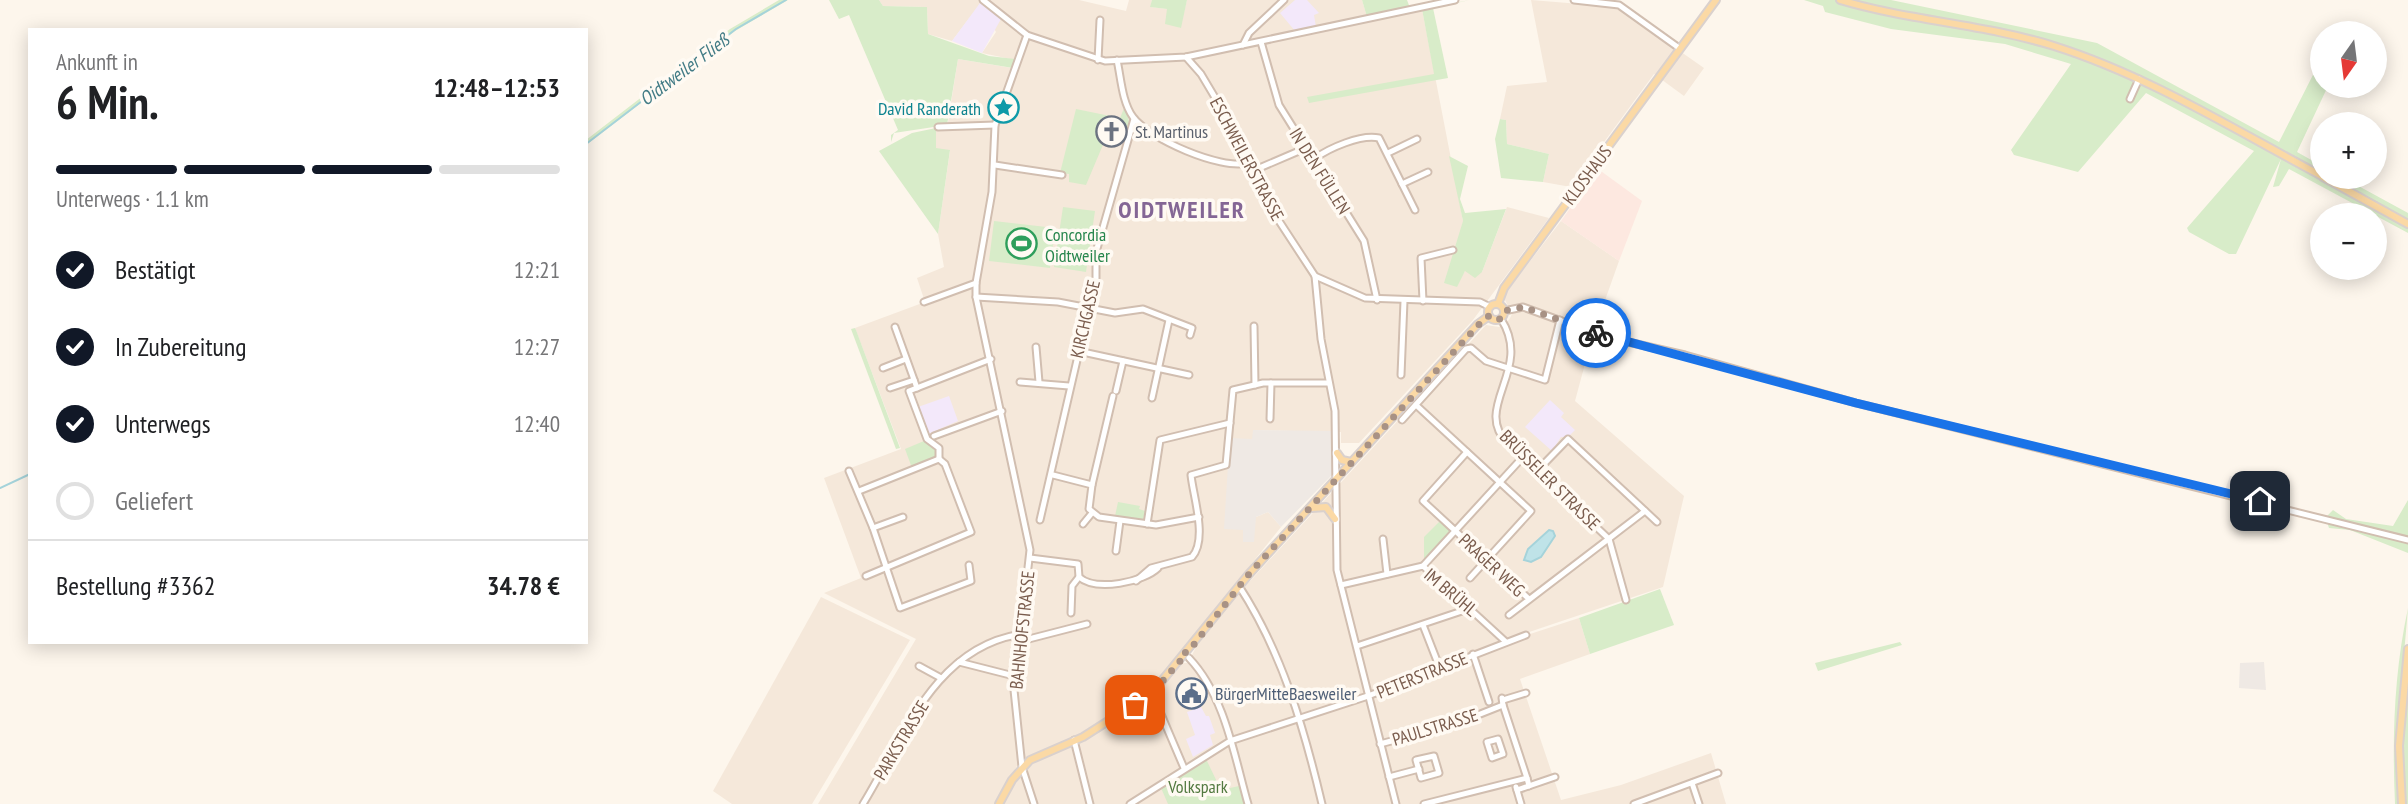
<!DOCTYPE html>
<html lang="de">
<meta charset="utf-8">
<style>
body{margin:0;font-family:"PT Sans Narrow",sans-serif;background:#f6f6f6;color:#202124;height:100vh;display:flex;flex-direction:column;font-size:26px;white-space:nowrap}
*{box-sizing:border-box;margin:0}
p{font-size:23px;color:#757577}
.icon{flex:none;width:38px;height:38px;fill:none;stroke:currentColor;stroke-width:2;stroke-linecap:round;stroke-linejoin:round}
.map{position:relative;flex:1;overflow:hidden}
.panel{position:absolute;left:28px;top:28px;width:560px;height:616px;display:flex;flex-direction:column;background:#fff;border-radius:0px;box-shadow:0 4px 18px #0003}
.panel>*{flex:none}
.needle{width:46px;rotate:194deg}
.controls{position:absolute;left:2310px;top:21px;display:grid;gap:14px}
.controls a{display:grid;place-items:center;width:77px;height:77px;border-radius:50%;background:#fff;box-shadow:0 4px 18px #0003;font-size:35px}
.pin{position:absolute;display:grid;place-items:center;width:60px;height:60px;color:#fff;margin:-30px;border-radius:14px;box-shadow:0 4px 10px #0006}
.courier{position:absolute;display:grid;place-items:center;width:70px;height:70px;margin:-35px;border:5px solid #1a73e8;border-radius:50%;background:#fff;color:#222;box-shadow:0 2px 9px #0007}
.head em{font-style:normal;font-weight:600}
.head div{display:flex;flex-direction:column-reverse}
.head{display:flex;align-items:center;justify-content:space-between;height:119px;padding:0 28px}
h1{font-size:46px;font-weight:600;line-height:52px}
.bar{display:grid;grid-template-columns:repeat(4,1fr);gap:10px 7px;align-content:center;height:84px;padding:0 28px}
.bar i{height:9px;border-radius:5px;background:#e0e0e0}
.bar .current{background:#111827}
.bar p{grid-column:span 4}
.line{display:flex;align-items:center;gap:18px;padding:0 28px;border-top:2px solid #e0e0e0}
.line div{flex:1}
ol{padding:0 28px;list-style:none}
li{display:flex;align-items:center;gap:21px;height:77px}
li p{margin-inline-start:auto}
li .icon{padding:7px;border-radius:50%;background:#111827;color:#fff;stroke-width:4}
li:last-child{color:#757577}
li i{width:38px;height:38px;border:4px solid #e0e0e0;border-radius:50%}
.map>svg:first-child{display:block}
.residential{fill:#f5e8da}
.commercial{fill:#fde8e0}
.industrial{fill:#efe9e4}
.education{fill:#f3e8fa}
.green{fill:#d8ecc9}
.water{fill:#bfe3e8;stroke:#a5d3da;stroke-width:2}
.lines{fill:none;stroke-linecap:round;stroke-linejoin:round}
.stream{stroke:#a5d3da;stroke-width:2}
.minor-casing{stroke:#d1beb0;stroke-width:9}
.major-casing{stroke:#dad1cd;stroke-width:10}
.minor{stroke:#fff;stroke-width:5}
.major{stroke:#fbd9a5;stroke-width:6}
.done{stroke:#a89285;stroke-width:7;stroke-dasharray:0 12.6}
.route{stroke:#1a73e8;stroke-width:9}
.labels{text-anchor:middle;dominant-baseline:central;stroke-width:7;stroke-linejoin:round;paint-order:stroke}
.culture-label{font-size:18px;fill:#0d838f;stroke:#fffaf3;text-anchor:end}
.worship-label{font-size:18px;fill:#5b616d;stroke:#fffaf3;text-anchor:start}
.street-label{font-size:18px;fill:#7a5c4d;stroke:#fffaf3}
.leisure-label{font-size:18px;fill:#27864d;stroke:#fffaf3;text-anchor:start}
.service-label{font-size:18px;fill:#4e5e75;stroke:#fffaf3;text-anchor:start}
.park-label{font-size:18px;fill:#537a41;stroke:#fffaf3}
.water-label{font-size:19px;font-style:italic;fill:#437c86;stroke:#fffaf3}
.district-label{font-size:24px;font-weight:bold;letter-spacing:2px;fill:#846695;stroke:#fffaf3}
</style>
<div class="map">
<svg width="2408" height="804" viewBox="0 0 2408 804">
<rect width="100%" height="100%" fill="#fdf6ec"/>
<g class="residential">
<polygon points="879,0 1079,0 1126,11 1129,0 1152,0 1151,7 1167,9 1180,28 1187,0 1362,0 1367,17 1422,9 1463,221 1459,280 1465,271 1482,272 1507,207 1549,218 1473,320 1359,443 1341,443 1341,432 1253,430 1256,517 1268,512 1281,527 1150,691 1074,737 1028,756 1017,766 995,804 818,804 916,639 824,593 861,578 824,478 901,449 855,328 925,302 917,278 944,267 938,234 950,151 935,149 936,128 947,128 958,59 1012,68 1015,60 982,53 996,32 980,4 952,41 928,34 927,7 883,6"/>
<polygon points="1531,0 1617,7 1704,68 1684,96 1654,74 1571,187 1543,182 1549,154 1507,144 1506,120 1500,119 1507,86 1547,82"/>
<polygon points="1561,221 1619,261 1593,334 1575,401 1684,496 1663,587 1523,634 1524,636 1579,618 1590,654 1520,679 1561,800 1621,785 1711,753 1726,804 1003,804 1015,782 1033,764 1109,726 1156,694 1183,663 1188,663 1198,643 1240,592 1486,325 1499,327 1509,320 1512,314 1504,298 1507,291"/>
<polygon points="821,597 910,640 812,804 732,804 713,791"/>
</g>
<polygon class="commercial" points="1598,169 1642,201 1619,261 1561,221"/>
<g class="industrial">
<polygon points="1253,430 1333,431 1332,475 1281,527 1268,512 1256,517 1254,542 1243,542 1243,530 1224,529 1228,465 1231,438 1252,439"/>
<polygon points="2230,476 2264,484 2260,501 2224,493"/>
<polygon points="2264,662 2266,690 2239,688 2240,663"/>
</g>
<g class="education">
<polygon points="1295,0 1307,0 1319,13 1314,15 1316,27 1295,31 1280,13"/>
<polygon points="980,3 1001,19 982,53 952,41"/>
<polygon points="949,396 958,421 928,434 918,407"/>
<polygon points="1550,400 1564,413 1561,417 1575,430 1568,437 1561,437 1552,451 1525,427"/>
<polygon points="1201,707 1206,716 1209,716 1215,733 1210,735 1213,745 1193,757 1186,739 1195,735 1187,712"/>
</g>
<g class="green">
<polygon points="779,0 788,0 735,31 586,145 586,140 730,29"/>
<polygon points="829,0 879,0 883,6 927,7 928,34 989,56 1015,59 1013,68 958,59 947,125 894,133 891,142 891,135 898,130 849,15 839,19"/>
<polygon points="1152,0 1187,0 1181,28 1165,24 1167,9 1150,7"/>
<polygon points="1362,0 1407,0 1410,8 1367,17"/>
<polygon points="1470,0 1433,8 1448,78 1309,103 1307,97 1434,74 1422,9"/>
<polygon points="1804,0 1891,0 2097,43 2279,142 2322,57 2322,86 2328,86 2297,152 2322,166 2322,177 2342,177 2408,213 2408,233 2289,169 2279,186 2273,187 2281,159 2236,254 2229,254 2189,232 2187,228 2254,151 2146,93 2078,172 2014,155 2011,150 2071,64 2005,44 1891,29 1825,12 1823,6"/>
<polygon points="1125,106 1131,129 1102,121 1100,131 1105,140 1086,185 1069,182 1069,174 1060,173 1076,109 1120,118"/>
<polygon points="1500,119 1506,120 1507,144 1549,154 1543,182 1501,178 1495,139"/>
<polygon points="936,128 936,148 950,150 938,234 879,151 912,133"/>
<polygon points="1449,156 1468,166 1460,199 1465,213 1506,209 1482,272 1475,278 1465,271 1457,287 1444,283 1463,221"/>
<polygon points="1063,207 1095,211 1086,272 1054,267"/>
<polygon points="994,221 1055,228 1050,268 989,261"/>
<polygon points="855,328 856,330 900,448 896,449 851,329"/>
<polygon points="924,441 935,448 936,457 912,468 905,449"/>
<polygon points="2408,500 2408,539 2327,516 2333,510 2346,519 2393,526"/>
<polygon points="1118,502 1140,506 1139,509 1145,511 1143,520 1115,516"/>
<polygon points="1441,520 1450,531 1424,559 1424,537"/>
<polygon points="2327,522 2397,538 2408,544 2408,553 2350,530 2329,528"/>
<polygon points="1660,589 1674,625 1590,654 1579,618"/>
<path d="M2408,608L2396,746L2399,804H2395C2392,738 2394,673 2408,608Z"/>
<polygon points="1900,642 1902,645 1818,671 1815,663"/>
<polygon points="2408,664 2408,804 2406,804 2400,748"/>
<polygon points="1206,759 1221,790 1239,786 1245,804 1168,804 1161,788"/>
</g>
<polygon class="water" points="1549,530 1553,531 1555,536 1541,557 1531,562 1524,560 1528,549"/>
<g class="lines">
<g class="stream">
<polyline points="586,144 736,29 786,0"/>
<polyline points="0,488 30,474"/>
</g>
<defs>
<g id="minor">
<polyline points="983,0 1027,35 1105,61 1186,57 1455,0"/>
<polyline points="1574,0 1619,5 1679,48"/>
<polyline points="1027,35 995,125 992,192 976,283 976,297 1030,550 1014,690 1022,767 1034,804"/>
<polyline points="1261,42 1279,105 1364,241 1377,300"/>
<polyline points="1243,45 1249,33 1284,0"/>
<polyline points="1186,57 1201,74 1226,116 1264,198 1315,276 1321,339 1335,411 1337,570 1396,804"/>
<polyline points="1098,60 1100,20"/>
<path d="M1117,60C1121,78 1122,102 1133,117C1149,139 1221,170 1247,163"/>
<polyline points="2130,99 2139,79"/>
<polyline points="938,127 995,125"/>
<polyline points="1388,153 1417,139"/>
<path d="M1314,159C1329,148 1361,134 1379,138L1415,210"/>
<polyline points="995,165 1062,175"/>
<polyline points="1250,172 1306,148"/>
<polyline points="1402,184 1428,172"/>
<polyline points="1315,276 1365,298 1480,302 1490,307"/>
<polyline points="976,297 1058,302 1115,313 1143,309 1192,328 1190,335"/>
<polyline points="1423,301 1421,258 1453,250"/>
<polyline points="924,302 976,283"/>
<polyline points="1504,311 1523,307 1606,337 1685,355 1856,403 2408,540"/>
<path d="M1501,319C1534,370 1471,407 1508,444L1609,539L1626,600"/>
<polyline points="1254,326 1255,385"/>
<polyline points="895,327 917,388"/>
<polyline points="1036,347 1039,382"/>
<polyline points="1078,351 1189,375"/>
<polyline points="883,368 906,359"/>
<polyline points="1401,375 1404,301"/>
<polyline points="1020,382 1069,386"/>
<polyline points="890,388 914,380"/>
<polyline points="1116,391 1123,361"/>
<polyline points="1152,398 1169,320"/>
<polyline points="1416,405 1531,511 1470,578"/>
<polyline points="1270,419 1271,383"/>
<polyline points="1402,420 1466,349 1471,348 1486,361 1545,380 1560,320"/>
<polyline points="934,436 1002,411"/>
<polyline points="1467,452 1423,501 1529,599"/>
<polyline points="939,459 939,448 927,439 909,391 991,359"/>
<polyline points="849,471 873,528 900,608 971,581 969,565"/>
<polyline points="1537,471 1568,439 1657,522"/>
<polyline points="1053,475 1092,485 1089,509 1099,517 1156,525 1199,517"/>
<polyline points="1092,485 1113,396"/>
<polyline points="859,491 939,459"/>
<polyline points="1040,520 1096,278 1096,252 1134,119"/>
<polyline points="1083,524 1092,513"/>
<polyline points="1147,524 1160,440 1230,423"/>
<polyline points="873,528 903,517"/>
<polyline points="1383,539 1387,574"/>
<polyline points="1116,551 1120,521"/>
<polyline points="1030,558 1078,564 1079,577 1072,586 1071,613"/>
<polyline points="1423,566 1522,458"/>
<polyline points="866,576 971,532 945,464 939,459"/>
<path d="M1079,577C1096,592 1144,582 1158,568"/>
<path d="M1136,581L1151,568L1192,557C1208,539 1193,496 1191,475L1226,465L1233,390L1263,383H1329"/>
<polyline points="1341,585 1423,566 1506,642"/>
<path d="M1239,586C1282,652 1304,728 1322,804"/>
<polyline points="1509,615 1645,511"/>
<polyline points="1423,625 1439,666"/>
<polyline points="1021,641 1087,624"/>
<polyline points="1357,646 1471,608"/>
<polyline points="1473,654 1489,702"/>
<path d="M1189,658C1225,696 1234,755 1248,804"/>
<polyline points="959,662 1014,676"/>
<polyline points="919,666 941,678"/>
<polyline points="1152,693 1184,768"/>
<polyline points="1503,700 1526,693"/>
<polyline points="1503,705 1527,778"/>
<polygon points="1498,739 1503,754 1492,758 1487,742"/>
<polyline points="1074,740 1090,804"/>
<polyline points="1380,744 1455,724 1503,705 1502,698"/>
<polygon points="1434,756 1439,773 1421,778 1416,760"/>
<polyline points="1389,777 1419,769"/>
<polyline points="1692,783 1699,804"/>
<polyline points="1516,787 1521,804"/>
<polyline points="1517,790 1555,777"/>
<path d="M863,804C903,739 935,646 1022,634"/>
<polyline points="1130,804 1230,741 1368,696 1526,635"/>
<polyline points="1424,804 1527,778 1529,786"/>
<polyline points="1634,804 1718,773"/>
</g>
<g id="major">
<path d="M1840,0C1910,21 1984,24 2054,46C2149,76 2235,130 2322,176"/>
<polyline points="2323,177 2408,224"/>
<polyline points="1498,304 1504,288 1716,0"/>
<circle cx="1496" cy="312" r="8"/>
<polyline points="1337,453 1342,460 1351,462"/>
<polyline points="1312,508 1326,507 1335,519"/>
<polyline points="999,804 1012,780 1030,760 1083,737 1152,693 1249,574 1478,324 1489,316"/>
<polyline points="2402,804 2399,746 2408,649"/>
</g>
</defs>
<use href="#minor" class="minor-casing"/>
<use href="#major" class="major-casing"/>
<use href="#minor" class="minor"/>
<use href="#major" class="major"/>
</g>
<g class="lines">
<polyline class="done" points="1135,705 1152,693 1182,659 1182,653 1188,652 1249,574 1484,319 1489,316 1499,320 1504,311 1523,307 1596,333"/>
<polyline class="route" points="1596,333 1856,403 2260,501"/>
</g>
<defs>
<symbol id="sight-ring" viewBox="-11 -11 22 22"><circle r="9.5" fill="#fffaf3" stroke="#0f9aa8" stroke-width="1.5"/><path d="M0-6L1.8-2.2L6-1.7L2.9 1.2L3.7 5.4L0 3.3L-3.7 5.4L-2.9 1.2L-6-1.7L-1.8-2.2Z" fill="#0f9aa8"/></symbol>
<symbol id="church-ring" viewBox="-11 -11 22 22"><circle r="9.5" fill="#fffaf3" stroke="#6b7280" stroke-width="1.5"/><path d="M-1.2-6h2.4v3.5h3.3v2.4h-3.3V6h-2.4V-.1h-3.3v-2.4h3.3Z" fill="#6b7280"/></symbol>
<symbol id="stadium-ring" viewBox="-11 -11 22 22"><circle r="9.5" fill="#fffaf3" stroke="#2e9e5b" stroke-width="1.5"/><path d="M0-5a6.5 5 0 1 0 0 10a6.5 5 0 1 0 0-10ZM-3.5-1.8h7v3.6h-7Z" fill="#2e9e5b"/></symbol>
<symbol id="civic-ring" viewBox="-11 -11 22 22"><circle r="9.5" fill="#fffaf3" stroke="#5c6f8a" stroke-width="1.5"/><path d="M-.6-6.5H3V-4.5H.6V-3L4-1V1h2V6H-6V1h2V-1L-.6-3ZM-1.2 2.5V6h2.4V2.5Z" fill="#5c6f8a"/></symbol>
</defs>
<g fill-rule="evenodd">
<use href="#sight-ring" x="986" y="90" width="35" height="35"/>
<use href="#church-ring" x="1094" y="114" width="35" height="35"/>
<use href="#stadium-ring" x="1004" y="226" width="35" height="35"/>
<use href="#civic-ring" x="1174" y="676" width="35" height="35"/>
</g>
<g class="labels">
<g class="culture-label">
<text x="981" y="108">David Randerath</text>
</g>
<g class="worship-label">
<text x="1135" y="131">St. Martinus</text>
</g>
<g class="street-label">
<text transform="translate(1247 159) rotate(62)">ESCHWEILERSTRASSE</text>
<text transform="translate(1320 171) rotate(58)">IN DEN FÜLLEN</text>
<text transform="translate(1587 175) rotate(-53)">KLOSHAUS</text>
<text transform="translate(1085 319) rotate(-77)">KIRCHGASSE</text>
<text transform="translate(1550 480) rotate(45)">BRÜSSELER STRASSE</text>
<text transform="translate(1492 565) rotate(43)">PRAGER WEG</text>
<text transform="translate(1451 592) rotate(40)">IM BRÜHL</text>
<text transform="translate(1022 630) rotate(-84)">BAHNHOFSTRASSE</text>
<text transform="translate(1422 675) rotate(-22)">PETERSTRASSE</text>
<text transform="translate(1435 727) rotate(-17)">PAULSTRASSE</text>
<text transform="translate(901 740) rotate(-59)">PARKSTRASSE</text>
</g>
<g class="leisure-label">
<text x="1045" y="234">Concordia<tspan x="1045" dy="21">Oidtweiler</tspan></text>
</g>
<g class="service-label">
<text x="1215" y="693">BürgerMitteBaesweiler</text>
</g>
<g class="park-label">
<text x="1198" y="786">Volkspark</text>
</g>
<g class="water-label">
<text transform="translate(684 69) rotate(-37)">Oidtweiler Fließ</text>
</g>
<g class="district-label">
<text x="1182" y="209">OIDTWEILER</text>
</g>
</g>
</svg>
<div class="controls">
<a><svg class="needle" viewBox="-14 -14 28 28"><path d="M0-13l5 13h-10z" fill="#e53935"/><path d="M0 13l5-13h-10z" fill="#757577"/></svg></a>
<a>+</a>
<a>−</a>
</div>
<div class="pin" style="left:1135px;top:705px;background:#ea580c"><svg class="icon" aria-label="bag" viewBox="0 0 24 24"><path d="M5 8h14l-1 12H6zM9 8a3 3 0 0 1 6 0"/></svg></div>
<div class="pin" style="left:2260px;top:501px;background:#1f2937"><svg class="icon" aria-label="home" viewBox="0 0 24 24"><path d="M3 11l9-7 9 7M6 9v11h12V9"/></svg></div>
<div class="courier" style="left:1596px;top:333px"><svg class="icon" aria-label="bike" viewBox="0 0 24 24"><circle cx="6" cy="16" r="4"/><circle cx="18" cy="16" r="4"/><path d="M6 16l4-8h5l3 8M10 8l3 8H6M13 5h3"/></svg></div>
<section class="panel">
<div class="head"><div><h1>6 Min.</h1><p>Ankunft in</p></div><em>12:48–12:53</em></div>
<div class="bar"><i class="current"></i><i class="current"></i><i class="current"></i><i></i><p>Unterwegs · 1.1 km</p></div>
<ol>
<li><svg class="icon" aria-label="check" viewBox="0 0 24 24"><path d="M5 12l5 5 9-10"/></svg>Bestätigt<p>12:21</p></li>
<li><svg class="icon" aria-label="check" viewBox="0 0 24 24"><path d="M5 12l5 5 9-10"/></svg>In Zubereitung<p>12:27</p></li>
<li><svg class="icon" aria-label="check" viewBox="0 0 24 24"><path d="M5 12l5 5 9-10"/></svg>Unterwegs<p>12:40</p></li>
<li><i></i>Geliefert</li>
</ol>
<div class="line" style="height:91px"><div>Bestellung #3362</div><b>34.78 €</b></div>
</section>
</div>
